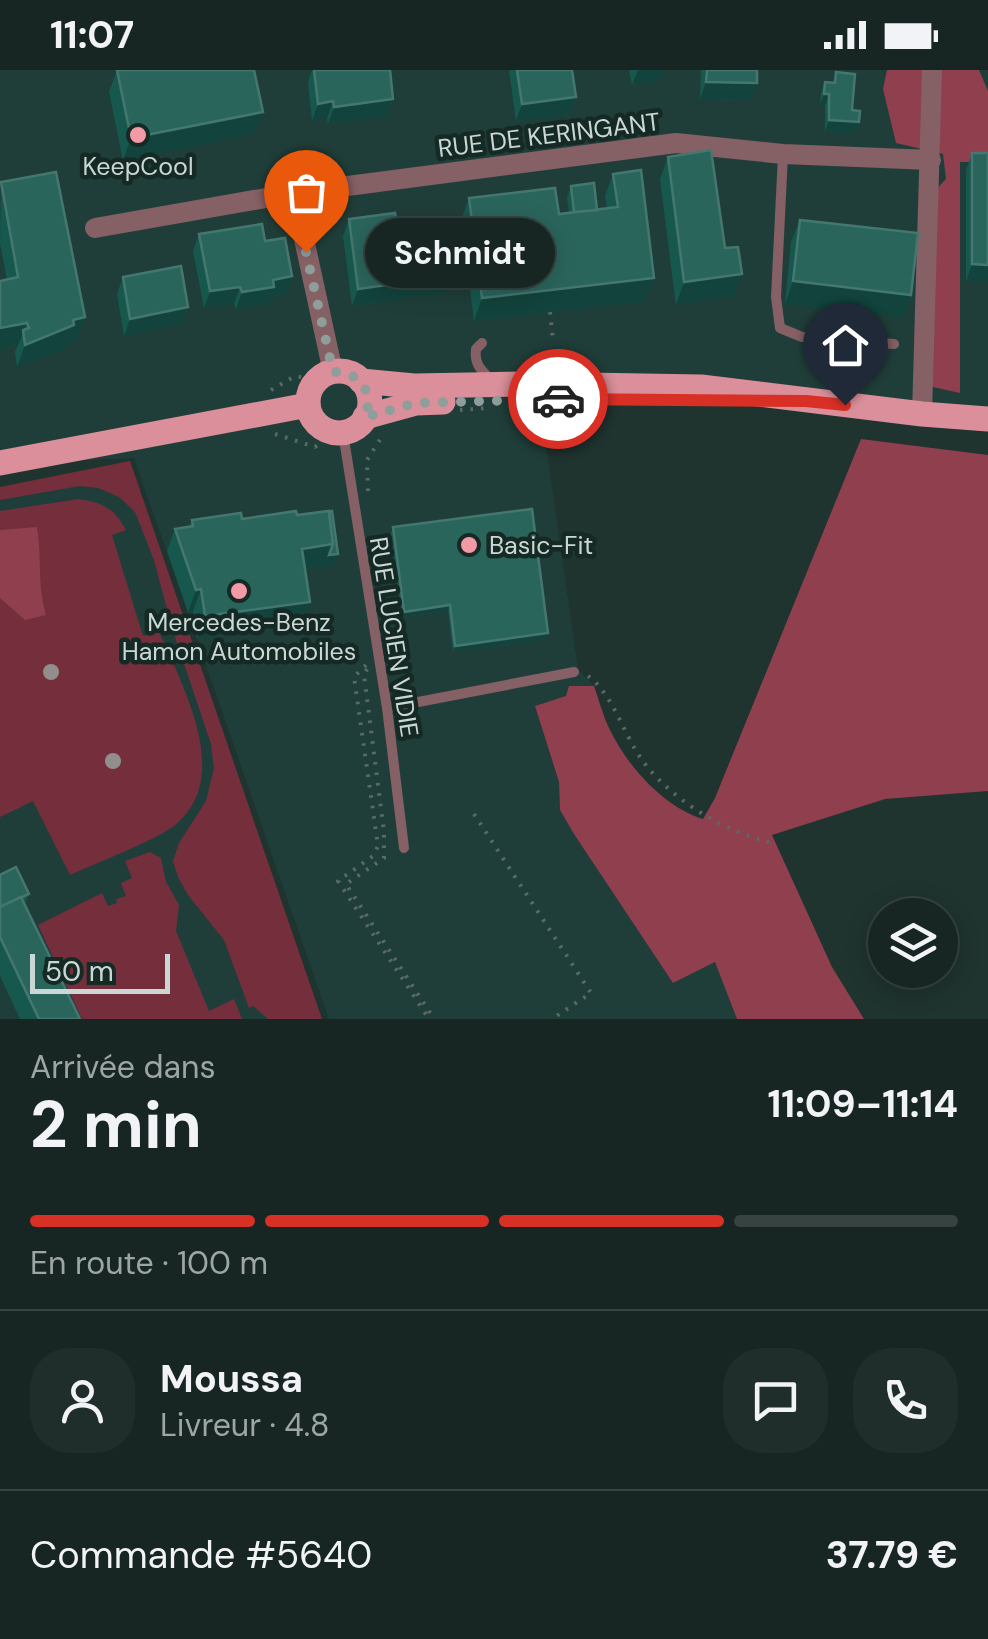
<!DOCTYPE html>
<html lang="fr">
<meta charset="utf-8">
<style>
body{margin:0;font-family:"DM Sans",sans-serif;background:#202e2b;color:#f1f3f6;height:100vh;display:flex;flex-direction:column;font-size:38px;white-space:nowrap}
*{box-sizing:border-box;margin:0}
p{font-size:32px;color:#9ea5a6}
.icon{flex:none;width:55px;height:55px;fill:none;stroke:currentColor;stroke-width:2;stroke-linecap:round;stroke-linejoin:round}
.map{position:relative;height:949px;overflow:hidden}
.side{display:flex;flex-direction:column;background:#172623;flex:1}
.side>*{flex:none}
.tools{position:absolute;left:868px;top:828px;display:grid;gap:20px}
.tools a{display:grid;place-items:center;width:90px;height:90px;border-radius:50%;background:#172623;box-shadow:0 5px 25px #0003,0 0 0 2px #364341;font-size:50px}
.scale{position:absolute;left:30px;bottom:25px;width:140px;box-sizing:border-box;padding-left:10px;border:5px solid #cbd7d4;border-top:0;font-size:28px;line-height:35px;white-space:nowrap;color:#cbd7d4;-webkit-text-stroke:8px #152925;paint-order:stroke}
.pin{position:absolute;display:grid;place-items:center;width:85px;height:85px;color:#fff;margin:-102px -42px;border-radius:50% 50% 50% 0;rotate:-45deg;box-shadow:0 0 10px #0007}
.pin .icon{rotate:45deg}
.courier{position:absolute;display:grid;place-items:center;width:100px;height:100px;margin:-50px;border:8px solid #d93025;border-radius:50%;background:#fff;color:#222;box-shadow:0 2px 12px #0007}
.bubble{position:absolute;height:70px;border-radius:35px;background:#172623;box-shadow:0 5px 25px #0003,0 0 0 2px #364341;font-size:32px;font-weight:700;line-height:70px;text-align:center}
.head em{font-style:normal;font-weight:700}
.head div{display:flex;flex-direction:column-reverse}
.head{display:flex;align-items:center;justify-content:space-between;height:170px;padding:0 30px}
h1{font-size:65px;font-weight:700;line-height:75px}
.bar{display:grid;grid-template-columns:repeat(4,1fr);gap:15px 10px;align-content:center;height:120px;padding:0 30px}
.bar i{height:12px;border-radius:8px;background:#364341}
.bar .active{background:#d93025}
.bar p{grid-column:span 4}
.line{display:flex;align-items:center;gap:25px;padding:0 30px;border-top:2px solid #364341}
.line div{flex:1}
.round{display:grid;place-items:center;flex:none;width:105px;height:105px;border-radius:40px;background:#202e2b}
.status{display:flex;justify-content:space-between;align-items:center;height:70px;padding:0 50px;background:#172623;direction:ltr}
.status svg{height:28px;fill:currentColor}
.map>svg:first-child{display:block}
.built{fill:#203e39}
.green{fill:#742e3c}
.forest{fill:#8f3f4e}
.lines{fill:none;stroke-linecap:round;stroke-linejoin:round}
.path{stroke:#5a6b67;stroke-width:4;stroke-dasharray:2.5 8;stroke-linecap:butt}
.lane{stroke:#856065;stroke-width:10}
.street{stroke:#856065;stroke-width:20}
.primary{stroke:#da8f9a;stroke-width:25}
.tree{fill:#928e8e}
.wall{fill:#17584e}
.shaded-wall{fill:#12433c}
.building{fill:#2a655c;stroke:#43776f;stroke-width:2.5}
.done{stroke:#8f9e9a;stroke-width:10;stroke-dasharray:0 18}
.route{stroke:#d93025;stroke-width:12}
.poi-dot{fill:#f39aa7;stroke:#152925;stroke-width:4}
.labels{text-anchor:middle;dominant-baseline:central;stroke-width:9;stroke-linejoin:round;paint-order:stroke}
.street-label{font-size:25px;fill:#cbd7d4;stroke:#152925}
.poi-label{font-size:25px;fill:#cbd7d4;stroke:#152925}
</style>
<div class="status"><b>11:07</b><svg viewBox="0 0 49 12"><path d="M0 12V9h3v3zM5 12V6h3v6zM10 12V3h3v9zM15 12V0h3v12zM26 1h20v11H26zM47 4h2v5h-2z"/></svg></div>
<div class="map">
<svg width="988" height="949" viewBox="0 0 988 949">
<rect width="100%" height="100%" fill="#1f332f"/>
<g class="built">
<polygon points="0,0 988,0 988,340 536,306 578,599 594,616 570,616 567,626 535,636 559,712 560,740 673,912 716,892 737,949 329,949 134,388 0,394"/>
<polygon points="130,391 322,949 0,949 0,417"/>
</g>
<g class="green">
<polygon points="130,391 322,949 268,949 253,936 249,938 224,870 188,825 178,807 173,791 179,773 206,731 214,698 211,674 172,558 154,490 135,442 119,427 98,418 80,416 0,430 0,417"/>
<path d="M79,429C103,433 114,438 126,460L112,465L143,566L159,562C182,615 234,707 175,755C155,771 96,793 70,805L33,731L0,747V441Z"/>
<polygon points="150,782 161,788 166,812 179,835 176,861 209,941 234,929 242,949 82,949 38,855 102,823 108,836 117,833 116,829 126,826 121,813 132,808 125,791"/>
</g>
<g class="forest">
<polygon points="887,0 979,0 988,21 988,92 960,92 960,323 924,315 920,136 946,109 943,84 896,73 883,19"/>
<path d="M861,369L988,385V721L885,729L772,765L832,897L864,949H737L715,892L673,913L574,764L560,740L559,712L535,636L566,626L569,616H594C599,630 603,646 610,660C628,697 664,737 703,749L715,728Z"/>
<path d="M37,457C42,487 37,516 46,545L25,550L0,528V460Z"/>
</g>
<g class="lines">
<g class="path">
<polyline points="550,242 553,270"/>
<polyline points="271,320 295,306 317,310"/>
<polyline points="460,340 486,338"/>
<polyline points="275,364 315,377 329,365"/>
<polyline points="368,421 367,390 383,365"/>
<polyline points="366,595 354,607 378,776 373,786 338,811 429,949"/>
<polyline points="367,599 364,605 384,762 384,788 346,814 434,949"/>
<path d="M588,606C612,624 622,659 638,684C666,727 722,761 772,773"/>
<polyline points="474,744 591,923 552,949"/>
</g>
<g class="lane">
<polyline points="783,85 776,227 780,258 802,267 894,274"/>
<path d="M482,273L476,279C474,294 481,300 491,310"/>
<polyline points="343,363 387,638 404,778"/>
<polyline points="387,638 574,602"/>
</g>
<g class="street">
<polyline points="294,123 676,73 783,84 931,90"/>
<polyline points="95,158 294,123 333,302"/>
<polyline points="922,344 932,0"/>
</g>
<g class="primary">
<circle cx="339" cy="332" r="31"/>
<polyline points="361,311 414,316 529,314 701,317 922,344 988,349"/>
<polyline points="365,347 416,333 443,332"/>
<polyline points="0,393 308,335"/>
</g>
</g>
<g class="tree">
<circle cx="51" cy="602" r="8"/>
<circle cx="113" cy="691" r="8"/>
</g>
<g class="wall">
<polygon points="117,0 254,64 123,90 109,22"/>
<polygon points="312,0 390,0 393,29 387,46 328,54 327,49 312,51 308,13"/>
<polygon points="509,0 572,0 576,27 570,44 516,51"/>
<polygon points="629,0 664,0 659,11 632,15"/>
<polygon points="701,0 757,0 751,30 700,29"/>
<polygon points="836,2 852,40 859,52 855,64 825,62 825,36 820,35 821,23 825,12 833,12"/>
<polygon points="972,83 988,83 988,212 966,212 966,100"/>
<polygon points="668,87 725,178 734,226 676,235 660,109"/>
<polygon points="613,104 646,231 474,251 461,150 469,128 559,144 569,143 567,128 571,116 597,140 607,138 605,126"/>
<polygon points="1,112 77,270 68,272 66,278 17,297 15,282 18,275 0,279 0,211 7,210 0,173"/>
<polygon points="349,149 399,170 428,166 431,159 451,206 445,223 352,236 343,166"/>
<polygon points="800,150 911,225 903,248 785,234 791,172"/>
<polygon points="199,164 265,171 292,206 286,224 270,227 268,234 236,239 234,234 204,238 193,181"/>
<polygon points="123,207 188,237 182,254 124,266 117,224"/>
<polygon points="297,445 333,496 305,499 310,532 302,555 197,569 193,541 188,542 167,481 175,459 189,457 192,450"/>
<polygon points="393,457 546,569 453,582 448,541 402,547 391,463"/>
<polygon points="0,805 29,824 25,834 80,949 20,949 0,906"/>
</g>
<g class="shaded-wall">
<polygon points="638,0 664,0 659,11 632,15"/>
<polygon points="706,12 757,13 751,30 700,29"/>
<polygon points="824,24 829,24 825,36 820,35"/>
<polygon points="576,27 570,44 516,51 522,34"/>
<polygon points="393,29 387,46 328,54 334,37"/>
<polygon points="333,31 327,49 312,51 318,34"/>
<polygon points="263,42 254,64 123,90 131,68"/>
<polygon points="829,50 859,52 855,64 825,62"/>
<polygon points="972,194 988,195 988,212 966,212"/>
<polygon points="742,204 734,226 676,235 684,212"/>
<polygon points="292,206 286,224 270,227 268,234 236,239 242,222 273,210"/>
<polygon points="451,206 445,223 352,236 358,219"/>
<polygon points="654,208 646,231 474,251 482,228"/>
<polygon points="793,211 911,225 903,248 785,234"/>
<polygon points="240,217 234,234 204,238 210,221"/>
<polygon points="188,237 182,254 124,266 130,249"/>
<polygon points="85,247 77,270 68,272 66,278 17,297 25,275 73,250"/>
<polygon points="27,253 18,275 0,279 0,258"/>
<polygon points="333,474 338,484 333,496 294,501 302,479"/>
<polygon points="201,519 193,541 188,542 196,520"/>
<polygon points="310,532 302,555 197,569 205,546"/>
<polygon points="450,535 448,541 402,547 404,542"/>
<polygon points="548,563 546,569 453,582 455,576"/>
</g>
<g class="building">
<polygon points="117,0 254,0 263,42 131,68"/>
<polygon points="314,0 390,0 393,29 334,37 333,31 318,34"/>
<polygon points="517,0 572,0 576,27 522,34"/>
<polygon points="707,0 757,0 757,13 706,12"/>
<polygon points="836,2 855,4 852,40 860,41 859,52 829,50 829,24 824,24 825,12 835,13"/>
<polygon points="711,80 725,178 738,177 742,204 684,212 668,87"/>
<polygon points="972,83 988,83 988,195 972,194"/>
<polygon points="641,100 654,208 482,228 469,128 555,118 559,144 618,137 613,104"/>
<polygon points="56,102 85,247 73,250 74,255 25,275 23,260 29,258 27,253 0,258 0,211 18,207 1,112"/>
<polygon points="594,113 597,140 574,142 571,116"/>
<polygon points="395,143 399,170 432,166 431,159 444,157 451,206 358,219 349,149"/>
<polygon points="800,150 918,163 911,225 793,211"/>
<polygon points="262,154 265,171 285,168 292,206 273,210 274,217 242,222 240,217 210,221 199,164"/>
<polygon points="181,196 188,237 130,249 123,207"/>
<polygon points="532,439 548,563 455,576 450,535 404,542 393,457"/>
<polygon points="296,441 297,445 329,441 333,474 302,479 310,532 205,546 201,519 196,520 175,459 193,456 192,450 241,443 242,449"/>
<polygon points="332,441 338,484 329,485 333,474 329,442"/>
<polygon points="16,797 29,824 0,837 0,805"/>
<polygon points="21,827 80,949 39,949 0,867 0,837"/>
</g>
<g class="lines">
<path class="done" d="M306,182L333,302C359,301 375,322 365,347L416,333L558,329"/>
<polyline class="route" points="558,329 806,331 845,335"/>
</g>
<g class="poi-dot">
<circle cx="138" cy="65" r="10"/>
<circle cx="469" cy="475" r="10"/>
<circle cx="239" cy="521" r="10"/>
</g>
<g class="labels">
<g class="street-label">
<text transform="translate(549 65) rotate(-7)">RUE DE KERINGANT</text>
<text transform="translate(394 567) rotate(81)">RUE LUCIEN VIDIE</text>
</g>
<g class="poi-label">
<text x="138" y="96">KeepCool</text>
<text x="489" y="475" text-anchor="start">Basic-Fit</text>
<text x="239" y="552">Mercedes-Benz<tspan x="239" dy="29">Hamon Automobiles</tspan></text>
</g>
</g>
</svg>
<div class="tools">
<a><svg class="icon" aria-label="layers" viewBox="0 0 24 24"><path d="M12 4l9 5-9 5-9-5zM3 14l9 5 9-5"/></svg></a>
</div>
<div class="scale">50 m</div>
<div class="pin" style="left:306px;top:182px;background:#ea580c"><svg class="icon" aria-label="bag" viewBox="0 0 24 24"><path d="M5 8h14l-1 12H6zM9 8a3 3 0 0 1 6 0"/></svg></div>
<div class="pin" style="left:845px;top:335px;background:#1f2937"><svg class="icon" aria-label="home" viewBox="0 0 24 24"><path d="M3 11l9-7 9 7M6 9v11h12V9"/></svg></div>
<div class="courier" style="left:558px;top:329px"><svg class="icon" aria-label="car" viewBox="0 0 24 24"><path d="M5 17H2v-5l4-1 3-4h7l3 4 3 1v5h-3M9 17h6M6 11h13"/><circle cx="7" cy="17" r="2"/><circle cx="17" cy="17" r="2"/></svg></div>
<div class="bubble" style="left:365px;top:148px;width:190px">Schmidt</div>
</div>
<section class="side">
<div class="head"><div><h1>2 min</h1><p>Arrivée dans</p></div><em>11:09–11:14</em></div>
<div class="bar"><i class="active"></i><i class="active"></i><i class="active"></i><i></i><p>En route · 100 m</p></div>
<div class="line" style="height:180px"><a class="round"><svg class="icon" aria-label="person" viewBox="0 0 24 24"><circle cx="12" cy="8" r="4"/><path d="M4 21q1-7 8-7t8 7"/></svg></a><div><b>Moussa</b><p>Livreur · 4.8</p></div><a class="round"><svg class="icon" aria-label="chat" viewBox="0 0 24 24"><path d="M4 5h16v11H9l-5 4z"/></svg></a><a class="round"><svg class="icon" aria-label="phone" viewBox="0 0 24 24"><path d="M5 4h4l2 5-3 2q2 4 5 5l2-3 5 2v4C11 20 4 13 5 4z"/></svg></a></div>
<div class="line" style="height:130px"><div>Commande #5640</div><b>37.79 €</b></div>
</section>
